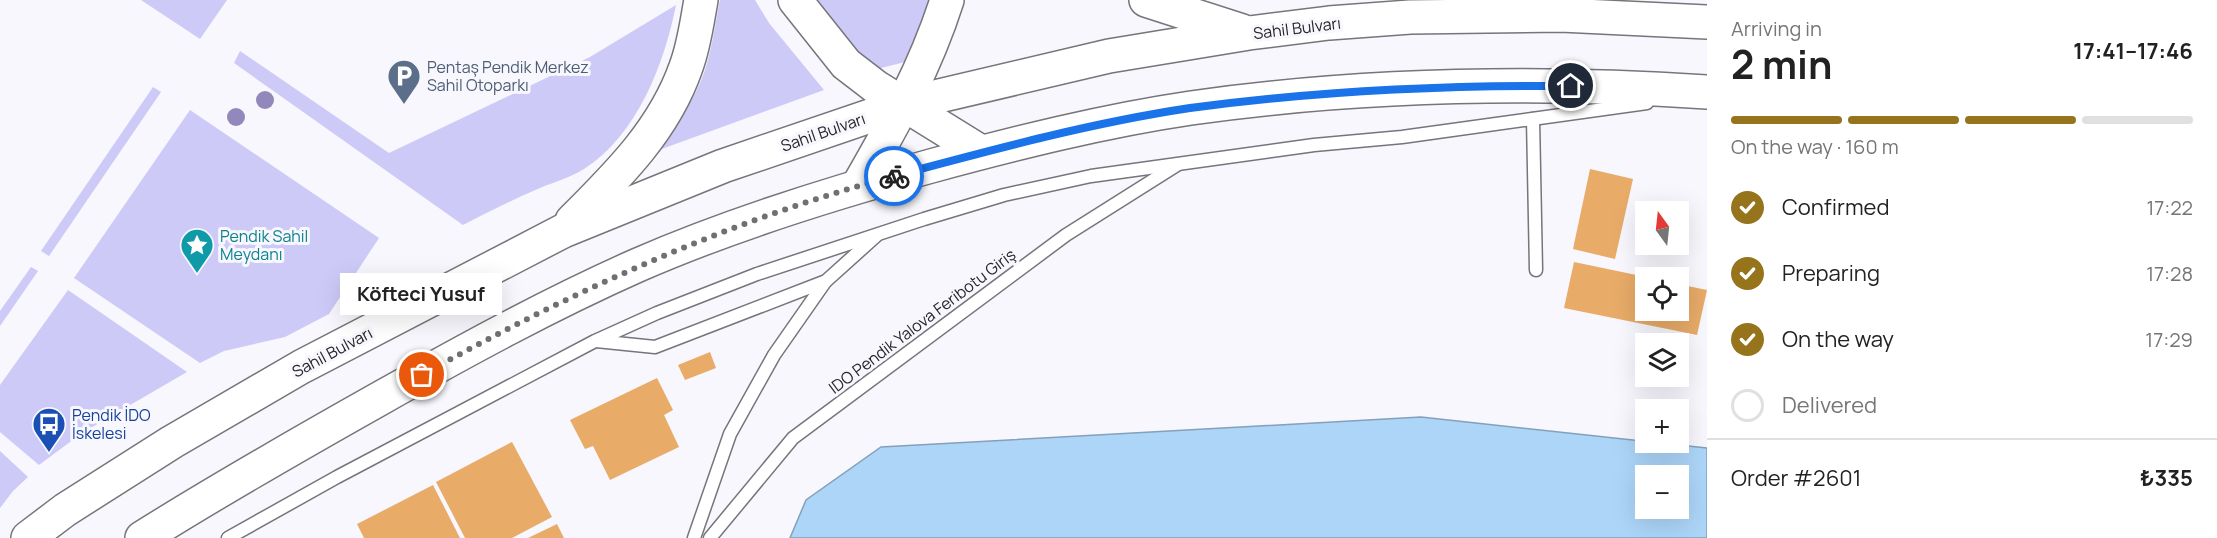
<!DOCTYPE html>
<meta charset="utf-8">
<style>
body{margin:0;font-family:Manrope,sans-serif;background:#f6f6f6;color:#222;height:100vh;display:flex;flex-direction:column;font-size:22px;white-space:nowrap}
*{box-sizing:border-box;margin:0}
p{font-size:20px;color:#767676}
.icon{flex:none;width:33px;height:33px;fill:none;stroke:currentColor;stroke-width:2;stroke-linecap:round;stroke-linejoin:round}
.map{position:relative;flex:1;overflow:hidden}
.sheet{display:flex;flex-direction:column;background:#fff;width:510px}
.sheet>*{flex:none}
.needle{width:39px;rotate:345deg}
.tools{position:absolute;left:1635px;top:201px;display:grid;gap:12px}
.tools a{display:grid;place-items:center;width:54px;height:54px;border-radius:0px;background:#fff;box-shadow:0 6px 24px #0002;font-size:30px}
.pin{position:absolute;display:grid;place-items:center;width:51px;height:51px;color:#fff;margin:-26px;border:3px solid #fff;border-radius:50%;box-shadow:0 2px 6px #0007}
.courier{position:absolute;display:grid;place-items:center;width:60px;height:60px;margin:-30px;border:4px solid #1a73e8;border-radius:50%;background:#fff;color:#222;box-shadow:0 2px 8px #0007}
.bubble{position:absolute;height:42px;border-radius:0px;background:#fff;box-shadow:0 6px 24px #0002;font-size:20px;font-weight:700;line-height:42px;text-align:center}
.headline em{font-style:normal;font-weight:700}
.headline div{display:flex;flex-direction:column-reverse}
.headline{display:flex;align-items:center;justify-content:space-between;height:102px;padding:0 24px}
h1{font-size:39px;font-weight:700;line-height:45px}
.bar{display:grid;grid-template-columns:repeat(4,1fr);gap:9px 6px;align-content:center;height:72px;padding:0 24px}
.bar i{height:8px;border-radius:4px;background:#e0e0e0}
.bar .selected{background:#95741c}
.bar p{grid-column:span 4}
.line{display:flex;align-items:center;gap:15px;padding:0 24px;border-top:2px solid #e0e0e0}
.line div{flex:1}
ol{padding:0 24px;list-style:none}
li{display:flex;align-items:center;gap:18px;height:66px}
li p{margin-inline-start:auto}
li .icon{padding:6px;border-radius:50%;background:#95741c;color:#fff;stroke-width:4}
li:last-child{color:#767676}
li i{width:33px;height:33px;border:3px solid #e0e0e0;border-radius:50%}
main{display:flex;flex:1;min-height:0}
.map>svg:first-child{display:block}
.green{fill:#cdcaf7}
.water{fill:#acd5f8;stroke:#84a0ba;stroke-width:1.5;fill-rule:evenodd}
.building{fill:#e8ab68}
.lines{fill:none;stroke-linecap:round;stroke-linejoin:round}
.service-casing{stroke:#75757a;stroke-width:15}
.trunk-casing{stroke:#75757a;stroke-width:36}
.service{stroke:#fff;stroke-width:12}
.trunk{stroke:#fff;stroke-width:33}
.tree{fill:#9388bb}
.done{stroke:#706f73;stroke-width:6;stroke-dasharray:0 10.8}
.route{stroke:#1a73e8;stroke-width:8}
.labels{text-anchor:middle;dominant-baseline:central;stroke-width:6;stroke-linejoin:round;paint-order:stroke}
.street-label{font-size:16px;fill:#272629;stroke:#f7f7fd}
.service-label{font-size:16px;fill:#4e5e75;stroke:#f7f7fd;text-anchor:start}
.culture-label{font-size:16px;fill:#0d838f;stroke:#f7f7fd;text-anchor:start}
.transit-label{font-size:16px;fill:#164399;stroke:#f7f7fd;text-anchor:start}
</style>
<main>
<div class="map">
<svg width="1707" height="538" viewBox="0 0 1707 538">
<rect width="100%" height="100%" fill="#f7f7fd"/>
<g class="green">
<polygon points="141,0 227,0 200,39"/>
<path d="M720,0H755L769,23L824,90L659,150C675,126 694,101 704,73C712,50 715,24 720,0Z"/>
<polygon points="811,0 938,0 909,61 869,71"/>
<path d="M676,5C664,65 637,135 584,169C568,179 550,183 533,191C510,201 486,213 463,225L234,63L240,51L389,153L590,57Z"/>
<polygon points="153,87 161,92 49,256 41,251"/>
<polygon points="190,110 379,238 329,314 285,337 224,351 200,363 74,278"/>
<polygon points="31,267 38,271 0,326 0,311"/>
<polygon points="68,290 187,372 82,433 39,465 0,432 0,385"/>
<polygon points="0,451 28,477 13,491 0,508"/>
</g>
<path class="water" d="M1421,417L1707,448V538H790L806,500L881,447ZM1646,476H1678V508H1646Z"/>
<g class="building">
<polygon points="1590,169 1633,179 1615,259 1573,249"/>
<polygon points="1574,262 1646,277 1646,310 1678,310 1678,284 1707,290 1697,335 1564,308"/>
<polygon points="710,352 716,368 685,380 678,365"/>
<polygon points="657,378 673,410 664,415 679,447 610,480 593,446 585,449 570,420"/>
<polygon points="512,442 552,517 512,538 465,538 436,482"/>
<polygon points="433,485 460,538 364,538 357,524"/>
<polygon points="557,524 564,538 528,538"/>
</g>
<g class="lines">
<defs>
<g id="service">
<polyline points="1533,119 1536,270"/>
<polyline points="596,341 655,347 826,281 876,236"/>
<polyline points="228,538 337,477 595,341 657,313 757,274 924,219 1004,195 1091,176 1314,145 1402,137 1647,103"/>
<polyline points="694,538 730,434 774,355 825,282"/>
<polyline points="710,538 793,438 1066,235 1177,165"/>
</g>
<g id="trunk">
<polyline points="795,0 846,64 876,87 981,152"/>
<polyline points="1146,0 1242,31"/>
<path d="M858,186C894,123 925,69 947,0"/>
<path d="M572,221C618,175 664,130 686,67C694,46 697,22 701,0"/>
<polyline points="28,538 65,510 172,442 301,367 563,231 723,166 905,104 1109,56 1249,33 1329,23 1410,17 1561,15 1707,22"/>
<path d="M142,538C220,489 299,444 379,399C464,351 550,304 638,265C732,224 832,193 931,166C1016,143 1103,121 1191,108C1361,84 1536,81 1707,92"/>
</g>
</defs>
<use href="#service" class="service-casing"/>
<use href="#trunk" class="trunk-casing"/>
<use href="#service" class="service"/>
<use href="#trunk" class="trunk"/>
</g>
<g class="tree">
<circle cx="265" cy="100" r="9"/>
<circle cx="236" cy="117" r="9"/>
</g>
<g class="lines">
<path class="done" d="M422,375C572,291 728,221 894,176"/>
<path class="route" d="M894,176C991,150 1090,123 1190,108C1316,91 1444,85 1571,86"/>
</g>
<defs>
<symbol id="parking-pin" viewBox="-11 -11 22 30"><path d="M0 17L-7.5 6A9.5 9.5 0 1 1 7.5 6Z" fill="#5c6f8a" stroke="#f7f7fd"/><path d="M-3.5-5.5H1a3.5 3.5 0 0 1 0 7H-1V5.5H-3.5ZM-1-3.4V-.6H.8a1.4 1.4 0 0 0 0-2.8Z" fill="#fff"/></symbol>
<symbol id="sight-pin" viewBox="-11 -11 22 30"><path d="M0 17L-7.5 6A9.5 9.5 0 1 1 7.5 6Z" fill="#0f9aa8" stroke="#f7f7fd"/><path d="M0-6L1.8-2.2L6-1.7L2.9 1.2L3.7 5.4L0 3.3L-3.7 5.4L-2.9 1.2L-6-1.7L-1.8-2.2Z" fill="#fff"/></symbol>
<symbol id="bus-pin" viewBox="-11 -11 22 30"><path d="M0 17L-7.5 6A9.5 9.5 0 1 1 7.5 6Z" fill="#1a4fb4" stroke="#f7f7fd"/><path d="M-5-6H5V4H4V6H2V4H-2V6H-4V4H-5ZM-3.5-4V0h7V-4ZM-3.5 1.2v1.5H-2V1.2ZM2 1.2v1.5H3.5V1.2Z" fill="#fff"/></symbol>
</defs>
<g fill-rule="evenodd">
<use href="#parking-pin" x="385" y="57" width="38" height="52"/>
<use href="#sight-pin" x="178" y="226" width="38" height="52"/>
<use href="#bus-pin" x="30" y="405" width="38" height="52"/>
</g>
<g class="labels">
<g class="street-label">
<text transform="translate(1297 28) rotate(-7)">Sahil Bulvarı</text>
<text transform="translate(823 132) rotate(-19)">Sahil Bulvarı</text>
<text transform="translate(922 321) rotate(-37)">IDO Pendik Yalova Feribotu Giriş</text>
<text transform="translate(332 352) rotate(-28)">Sahil Bulvarı</text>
</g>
<g class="service-label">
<text x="427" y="67">Pentaş Pendik Merkez<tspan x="427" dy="18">Sahil Otoparkı</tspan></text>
</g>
<g class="culture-label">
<text x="220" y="236">Pendik Sahil<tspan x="220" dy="18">Meydanı</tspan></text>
</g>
<g class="transit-label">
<text x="72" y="415">Pendik İDO<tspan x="72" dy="18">İskelesi</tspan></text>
</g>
</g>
</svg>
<div class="tools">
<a><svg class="needle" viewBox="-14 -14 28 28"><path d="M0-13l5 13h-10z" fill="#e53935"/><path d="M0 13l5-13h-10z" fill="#767676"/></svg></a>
<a><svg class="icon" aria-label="locate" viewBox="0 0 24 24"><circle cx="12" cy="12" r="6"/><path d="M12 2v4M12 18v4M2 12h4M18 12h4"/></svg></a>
<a><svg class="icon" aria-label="layers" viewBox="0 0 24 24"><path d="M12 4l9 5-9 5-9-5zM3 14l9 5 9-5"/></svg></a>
<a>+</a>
<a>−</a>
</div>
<div class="pin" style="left:422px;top:375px;background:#ea580c"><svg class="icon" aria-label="bag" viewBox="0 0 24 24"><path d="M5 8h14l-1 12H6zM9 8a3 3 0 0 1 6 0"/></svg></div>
<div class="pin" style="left:1571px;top:86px;background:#1f2937"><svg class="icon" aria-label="home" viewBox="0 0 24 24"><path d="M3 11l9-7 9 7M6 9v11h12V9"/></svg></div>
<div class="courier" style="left:894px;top:176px"><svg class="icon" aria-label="bike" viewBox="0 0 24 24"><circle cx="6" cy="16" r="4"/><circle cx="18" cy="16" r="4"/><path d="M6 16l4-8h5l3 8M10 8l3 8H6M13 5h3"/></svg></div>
<div class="bubble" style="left:340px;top:273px;width:162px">Köfteci Yusuf</div>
</div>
<section class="sheet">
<div class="headline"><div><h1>2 min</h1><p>Arriving in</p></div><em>17:41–17:46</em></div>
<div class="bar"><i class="selected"></i><i class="selected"></i><i class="selected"></i><i></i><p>On the way · 160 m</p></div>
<ol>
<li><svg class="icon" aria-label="check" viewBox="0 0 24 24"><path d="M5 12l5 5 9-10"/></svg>Confirmed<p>17:22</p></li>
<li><svg class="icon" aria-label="check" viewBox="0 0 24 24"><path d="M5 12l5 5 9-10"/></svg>Preparing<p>17:28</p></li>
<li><svg class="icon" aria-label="check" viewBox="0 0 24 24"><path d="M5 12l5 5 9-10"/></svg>On the way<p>17:29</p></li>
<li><i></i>Delivered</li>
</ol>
<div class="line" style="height:78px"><div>Order #2601</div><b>₺335</b></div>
</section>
</main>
